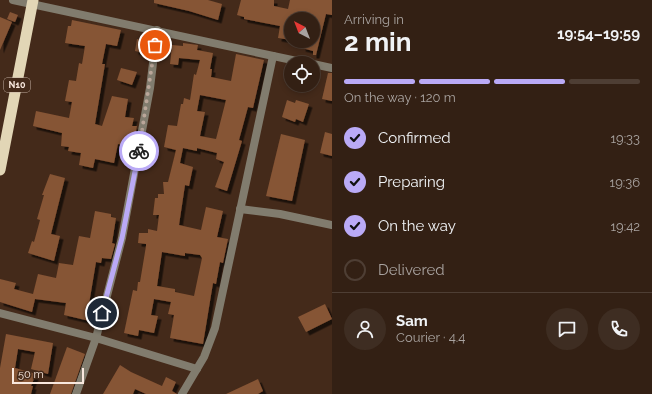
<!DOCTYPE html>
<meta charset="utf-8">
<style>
body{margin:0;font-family:Raleway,sans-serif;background:#3e2d22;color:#f1f3f6;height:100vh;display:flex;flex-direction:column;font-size:15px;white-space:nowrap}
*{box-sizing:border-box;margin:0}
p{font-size:13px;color:#a9a3a0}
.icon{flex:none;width:22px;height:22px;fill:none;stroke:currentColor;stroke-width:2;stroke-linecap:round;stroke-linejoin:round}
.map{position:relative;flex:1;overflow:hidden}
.drawer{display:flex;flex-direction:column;background:#332014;width:320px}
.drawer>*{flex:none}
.needle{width:26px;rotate:318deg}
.buttons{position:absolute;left:284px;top:12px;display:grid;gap:8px}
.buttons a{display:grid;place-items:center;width:36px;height:36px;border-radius:50%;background:#332014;box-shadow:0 2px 6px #0003,0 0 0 1px #4e3e34;font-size:20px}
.scale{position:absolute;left:12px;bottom:10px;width:72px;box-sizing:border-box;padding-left:4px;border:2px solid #f9e8de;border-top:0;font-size:11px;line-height:14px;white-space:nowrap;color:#f9e8de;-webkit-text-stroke:3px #442a1a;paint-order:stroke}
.pin{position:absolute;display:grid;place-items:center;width:34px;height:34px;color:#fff;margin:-17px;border:2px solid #fff;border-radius:50%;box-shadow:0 1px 4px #0007}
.courier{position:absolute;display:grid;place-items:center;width:40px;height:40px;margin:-20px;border:3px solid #baaaf6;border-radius:50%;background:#fff;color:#222;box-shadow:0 1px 5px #0007}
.overview em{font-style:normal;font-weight:700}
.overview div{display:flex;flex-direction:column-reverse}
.overview{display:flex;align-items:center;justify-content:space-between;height:68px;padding:0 12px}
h1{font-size:26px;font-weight:700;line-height:30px}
.bar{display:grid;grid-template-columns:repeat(4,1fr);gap:6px 4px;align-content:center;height:48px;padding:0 12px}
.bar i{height:5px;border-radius:3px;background:#4e3e34}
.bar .active{background:#baaaf6}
.bar p{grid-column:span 4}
.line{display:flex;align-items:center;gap:10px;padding:0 12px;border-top:1px solid #4e3e34}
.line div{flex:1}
.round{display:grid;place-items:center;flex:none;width:42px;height:42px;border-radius:21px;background:#3e2d22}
ol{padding:0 12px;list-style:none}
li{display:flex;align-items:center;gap:12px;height:44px}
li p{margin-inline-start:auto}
li .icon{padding:4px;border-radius:50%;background:#baaaf6;color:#111;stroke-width:4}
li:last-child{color:#a9a3a0}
li i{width:22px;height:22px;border:2px solid #4e3e34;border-radius:50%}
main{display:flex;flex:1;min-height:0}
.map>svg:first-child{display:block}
.building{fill:#865434;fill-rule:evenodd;filter:url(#shadow)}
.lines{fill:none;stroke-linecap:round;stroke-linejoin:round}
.minor{stroke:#817c6e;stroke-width:8}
.trunk{stroke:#e2d6b6;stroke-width:11}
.done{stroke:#baa699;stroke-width:4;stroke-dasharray:0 7.2}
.route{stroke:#baaaf6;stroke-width:5}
.labels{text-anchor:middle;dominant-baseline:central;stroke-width:3;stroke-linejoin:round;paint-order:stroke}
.shield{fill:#442a1a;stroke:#c3afa3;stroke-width:1}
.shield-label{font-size:9px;font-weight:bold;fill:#f9e8de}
</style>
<main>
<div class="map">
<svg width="332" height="394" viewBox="0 0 332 394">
<defs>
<filter id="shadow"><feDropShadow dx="3.5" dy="3.5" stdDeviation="0" flood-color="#0009"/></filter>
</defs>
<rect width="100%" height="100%" fill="#442a1a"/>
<g class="building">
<polygon points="154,0 208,0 222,4 218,20 189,11 154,3"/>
<polygon points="241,0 274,0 274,6 288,9 290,0 332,0 332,15 326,14 316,55 313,55 313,51 302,48 304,41 313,41 313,19 291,18 291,40 278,38 280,26 244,19 244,17 237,15"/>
<polygon points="10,12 18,15 15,22 7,19"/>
<polygon points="0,17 12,22 0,50"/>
<polygon points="72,20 121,30 117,46 106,44 102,64 105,64 95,124 102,126 112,96 128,99 125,117 134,118 132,126 137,126 133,147 118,144 114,163 95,159 93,168 79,165 81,153 68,151 69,147 61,146 62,133 33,126 36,111 69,118 72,102 65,101 69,80 76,81 79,63 82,64 85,46 65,43 68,26 71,26"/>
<polygon points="137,39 150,41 149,54 135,51"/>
<path d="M183,43L198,45L197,50L213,53L210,69H212L211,77L231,81L236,54L264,60L253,108L248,107L239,140L242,141L227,191L215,187L224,162L216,159L217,153L197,148V151L183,148L180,163L193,167L189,186L185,185L179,225L201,230L206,207L223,211L217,237L228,239L223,263L220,262L216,284L213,283L203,344L170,338L174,315L168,314L171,302L154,299L151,315L158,316L154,333L139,330L138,336L124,333L133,290L137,291L138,282H140L146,246V244L138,243L139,233H148V229L157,231L159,215H153L155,198H158V194H164L163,182H168L176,150L164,147L168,125L177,126L181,104H183L184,98L190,100L194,74L196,75L200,60L179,58L178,65L170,64L172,45L183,46ZM200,95L226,100L216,139L200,136L205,112L197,111ZM162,252L185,256V253L200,255L202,258L194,296L175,292V289L157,286Z"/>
<polygon points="121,68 137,72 132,85 117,80"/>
<polygon points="328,73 332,73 332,101 322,99"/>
<polygon points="287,100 295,103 296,100 309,104 303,122 296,119 295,122 282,117"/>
<polygon points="325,132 332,134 332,156 320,153"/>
<polygon points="281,134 305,140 292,201 266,196"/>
<polygon points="50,174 65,178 51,234 60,236 54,261 28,253 32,241 34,242 40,220 37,219 44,195 42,195"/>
<polygon points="95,211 111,214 111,217 116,218 112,243 115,244 111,259 102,258 101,263 96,262 89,304 98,307 94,322 64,315 66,303 35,299 32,312 0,302 0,279 16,283 14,289 33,294 38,274 56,278 59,263 73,265 79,236 90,238"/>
<polygon points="325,304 332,319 306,332 298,317"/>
<polygon points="6,334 53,343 48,374 31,369 35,352 18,349 15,368 36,374 31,386 33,386 31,394 0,394 0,368"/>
<polygon points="67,347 85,354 71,394 50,394"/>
<polygon points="120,365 131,372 162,386 166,377 176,382 172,391 177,394 146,394 135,389 133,394 103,394"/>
<polygon points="258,379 263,391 258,394 226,394"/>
</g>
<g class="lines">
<g class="minor">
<polyline points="13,0 306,63"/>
<polyline points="313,64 332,68"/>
<polyline points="240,209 280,214 332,225"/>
<polyline points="0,313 96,338 197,369"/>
<polyline points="76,394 96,338 122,238 150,88 157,30"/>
<polyline points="182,394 204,357 215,328 273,56"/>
</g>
<polyline class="trunk" points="0,170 33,0"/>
</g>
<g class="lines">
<polyline class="done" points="139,151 155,45"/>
<polyline class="route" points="102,313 122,238 139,151"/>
</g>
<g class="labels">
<rect class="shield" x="4" y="78" width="26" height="14" rx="3"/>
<g class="shield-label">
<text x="17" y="85">N10</text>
</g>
</g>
</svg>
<div class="buttons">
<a><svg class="needle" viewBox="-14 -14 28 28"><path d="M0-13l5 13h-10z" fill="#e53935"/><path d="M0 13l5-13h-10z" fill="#a9a3a0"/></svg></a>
<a><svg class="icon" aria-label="locate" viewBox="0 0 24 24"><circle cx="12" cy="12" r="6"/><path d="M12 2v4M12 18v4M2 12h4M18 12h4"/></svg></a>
</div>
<div class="scale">50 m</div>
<div class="pin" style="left:155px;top:45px;background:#ea580c"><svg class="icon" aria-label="bag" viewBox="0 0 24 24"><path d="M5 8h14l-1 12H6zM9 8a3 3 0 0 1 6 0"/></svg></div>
<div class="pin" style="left:102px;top:313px;background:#1f2937"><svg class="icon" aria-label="home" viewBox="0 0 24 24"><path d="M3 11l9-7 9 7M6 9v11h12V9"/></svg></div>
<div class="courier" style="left:139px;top:151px"><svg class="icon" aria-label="bike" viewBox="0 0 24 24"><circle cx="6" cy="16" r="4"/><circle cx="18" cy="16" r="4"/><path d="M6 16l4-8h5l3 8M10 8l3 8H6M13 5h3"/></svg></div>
</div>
<section class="drawer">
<div class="overview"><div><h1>2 min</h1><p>Arriving in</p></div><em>19:54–19:59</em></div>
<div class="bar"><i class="active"></i><i class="active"></i><i class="active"></i><i></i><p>On the way · 120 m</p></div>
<ol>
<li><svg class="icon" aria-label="check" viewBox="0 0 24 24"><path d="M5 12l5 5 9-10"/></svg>Confirmed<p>19:33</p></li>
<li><svg class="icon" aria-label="check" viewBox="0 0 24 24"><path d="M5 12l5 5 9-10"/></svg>Preparing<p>19:36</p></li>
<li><svg class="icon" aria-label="check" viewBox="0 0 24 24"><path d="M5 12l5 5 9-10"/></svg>On the way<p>19:42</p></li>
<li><i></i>Delivered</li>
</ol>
<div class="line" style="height:72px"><a class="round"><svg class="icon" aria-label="person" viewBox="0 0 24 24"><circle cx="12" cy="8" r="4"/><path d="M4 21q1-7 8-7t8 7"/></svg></a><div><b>Sam</b><p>Courier · 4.4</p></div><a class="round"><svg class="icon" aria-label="chat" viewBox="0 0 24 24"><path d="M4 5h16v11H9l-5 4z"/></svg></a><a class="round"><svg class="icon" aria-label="phone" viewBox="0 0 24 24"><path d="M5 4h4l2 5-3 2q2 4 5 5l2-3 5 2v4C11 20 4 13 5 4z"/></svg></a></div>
</section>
</main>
